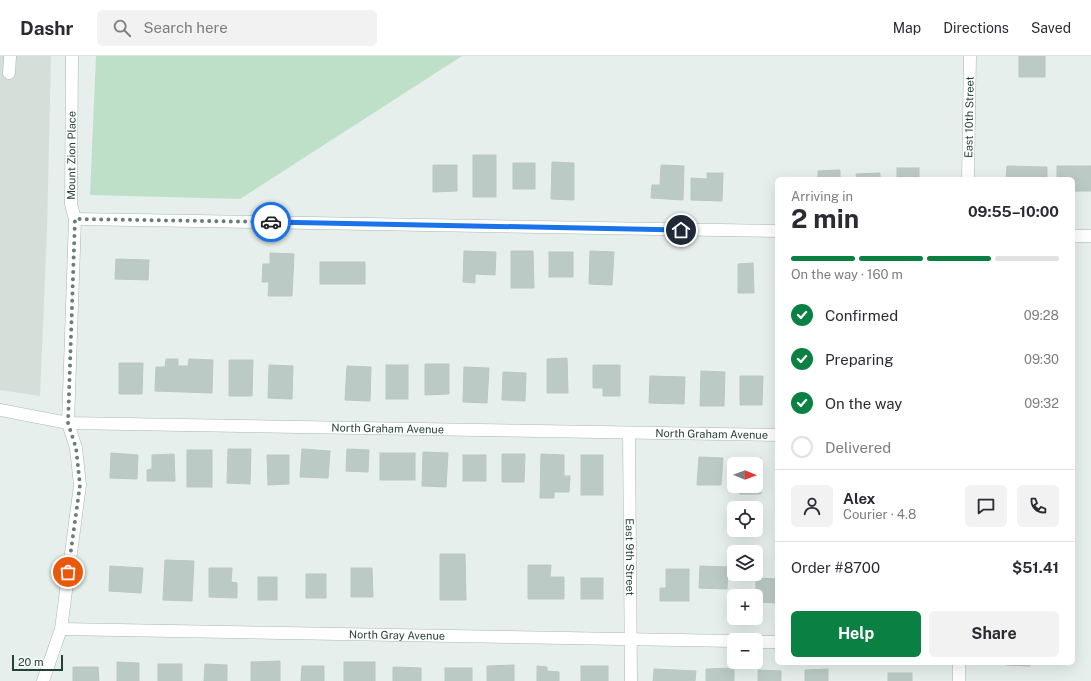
<!DOCTYPE html>
<meta charset="utf-8">
<style>
body{margin:0;font-family:"Public Sans",sans-serif;background:#f2f2f3;color:#2b2b33;height:100vh;display:flex;flex-direction:column;font-size:15px;white-space:nowrap}
*{box-sizing:border-box;margin:0}
p{font-size:13px;color:#7c7c81}
.icon{flex:none;width:22px;height:22px;fill:none;stroke:currentColor;stroke-width:2;stroke-linecap:round;stroke-linejoin:round}
.map{position:relative;flex:1;overflow:hidden}
.drawer{position:absolute;left:775px;top:121px;width:300px;height:488px;display:flex;flex-direction:column;background:#fff;border-radius:6px;box-shadow:0 4px 16px #0002}
.drawer>*{flex:none}
.needle{width:26px;rotate:91deg}
.controls{position:absolute;left:727px;top:401px;display:grid;gap:8px}
.controls a{display:grid;place-items:center;width:36px;height:36px;border-radius:6px;background:#fff;box-shadow:0 4px 16px #0002;font-size:20px}
.scale{position:absolute;left:12px;bottom:10px;width:51px;box-sizing:border-box;padding-left:4px;border:2px solid #24423a;border-top:0;font-size:11px;line-height:14px;white-space:nowrap;color:#24423a;-webkit-text-stroke:3px #f7fbf9;paint-order:stroke}
.pin{position:absolute;display:grid;place-items:center;width:34px;height:34px;color:#fff;margin:-17px;border:2px solid #fff;border-radius:50%;box-shadow:0 1px 4px #0007}
.courier{position:absolute;display:grid;place-items:center;width:40px;height:40px;margin:-20px;border:3px solid #1a73e8;border-radius:50%;background:#fff;color:#222;box-shadow:0 1px 5px #0007}
.headline em{font-style:normal;font-weight:700}
.headline div{display:flex;flex-direction:column-reverse}
.headline{display:flex;align-items:center;justify-content:space-between;height:68px;padding:0 16px}
h1{font-size:26px;font-weight:700;line-height:30px}
.bar{display:grid;grid-template-columns:repeat(4,1fr);gap:6px 4px;align-content:center;height:48px;padding:0 16px}
.bar i{height:5px;border-radius:3px;background:#e1e1e2}
.bar .on{background:#0b8043}
.bar p{grid-column:span 4}
.line{display:flex;align-items:center;gap:10px;padding:0 16px;border-top:1px solid #e1e1e2}
.line div{flex:1}
.round{display:grid;place-items:center;flex:none;width:42px;height:42px;border-radius:6px;background:#f2f2f3}
ol{padding:0 16px;list-style:none}
li{display:flex;align-items:center;gap:12px;height:44px}
li p{margin-inline-start:auto}
li .icon{padding:4px;border-radius:50%;background:#0b8043;color:#fff;stroke-width:4}
li:last-child{color:#7c7c81}
li i{width:22px;height:22px;border:2px solid #e1e1e2;border-radius:50%}
.button{display:flex;gap:8px;margin-top:auto;padding:8px 16px}
.button a{flex:1;height:46px;border-radius:6px;background:#0b8043;color:#fff;font-size:16px;font-weight:700;line-height:46px;text-align:center}
.button a+a{background:#f2f2f3;color:#2b2b33}
header{display:flex;align-items:center;gap:24px;box-sizing:border-box;height:56px;padding:0 20px;background:#fff;border-bottom:1px solid #e1e1e2}
header strong{font-size:19px}
nav{display:flex;gap:22px;margin-inline-start:auto;font-size:14px}
.search{width:280px;height:36px;background:#f2f2f3;display:flex;align-items:center;gap:10px;box-sizing:border-box;padding:0 14px;border-radius:6px;color:#7c7c81;font-size:15px}
.map>svg:first-child{display:block}
.built{fill:#d4dfda}
.green{fill:#bfe0c8}
.building{fill:#bbcac4;stroke:#b8c9c2}
.lines{fill:none;stroke-linecap:round;stroke-linejoin:round}
.minor-casing{stroke:#a8b8b2;stroke-width:13}
.minor{stroke:#fff;stroke-width:12}
.done{stroke:#687f78;stroke-width:4;stroke-dasharray:0 7.2}
.route{stroke:#1a73e8;stroke-width:5}
.labels{text-anchor:middle;dominant-baseline:central;stroke-width:3;stroke-linejoin:round;paint-order:stroke}
.street-label{font-size:11px;fill:#24423a;stroke:#f7fbf9}
</style>
<header>
<strong>Dashr</strong>
<div class="search"><svg class="icon" aria-label="search" viewBox="0 0 24 24"><circle cx="10" cy="10" r="6"/><path d="M15 15l6 6"/></svg>Search here</div>
<nav><a>Map</a><a>Directions</a><a>Saved</a></nav>
</header>
<div class="map">
<svg width="1091" height="625" viewBox="0 0 1091 625">
<rect width="100%" height="100%" fill="#e6efeb"/>
<polygon class="built" points="0,0 51,0 47,174 40,340 0,334"/>
<polygon class="green" points="96,0 462,0 240,143 90,139"/>
<g class="building">
<rect x="1019" y="0" width="26" height="21"/>
<rect x="473" y="99" width="23" height="42"/>
<polygon points="552,106 574,107 574,144 551,143"/>
<rect x="513" y="107" width="22" height="26"/>
<polygon points="433,109 457,109 457,135 433,136"/>
<polygon points="661,109 684,110 683,144 651,142 652,129 660,129"/>
<polygon points="1007,110 1047,111 1047,123 1006,123"/>
<polygon points="1057,110 1091,110 1091,135 1073,135 1073,123 1057,123"/>
<rect x="897" y="112" width="22" height="11"/>
<polygon points="840,114 840,123 818,123 818,115"/>
<polygon points="707,117 723,117 722,145 691,144 691,122 707,123"/>
<polygon points="880,117 880,123 857,123 856,118"/>
<polygon points="464,195 496,196 495,219 475,218 475,227 463,226"/>
<polygon points="511,195 533,195 534,232 511,232"/>
<polygon points="590,195 614,196 612,229 589,228"/>
<rect x="549" y="196" width="24" height="25"/>
<polygon points="270,197 294,198 292,240 268,240 269,226 262,226 263,208 270,208"/>
<polygon points="116,203 149,204 148,224 115,223"/>
<rect x="320" y="206" width="45" height="22"/>
<polygon points="753,207 754,237 738,237 738,208"/>
<polygon points="567,302 568,337 547,337 547,303"/>
<polygon points="166,303 178,303 178,310 188,310 189,303 213,304 212,337 155,335 156,311 165,311"/>
<polygon points="229,304 253,304 252,340 229,340"/>
<polygon points="119,307 143,307 142,338 119,338"/>
<polygon points="425,308 449,308 449,338 425,339"/>
<polygon points="269,309 293,310 292,343 268,342"/>
<rect x="386" y="309" width="22" height="34"/>
<polygon points="593,309 620,309 620,340 603,340 603,332 593,332"/>
<polygon points="347,310 371,311 370,345 345,344"/>
<polygon points="464,311 489,312 487,347 463,346"/>
<polygon points="701,315 725,316 724,350 700,350"/>
<polygon points="503,316 526,317 525,345 502,344"/>
<polygon points="650,320 685,321 684,348 649,347"/>
<polygon points="740,320 763,320 762,349 740,349"/>
<polygon points="228,393 251,393 250,428 227,427"/>
<polygon points="302,393 330,395 328,422 300,421"/>
<polygon points="347,393 369,394 368,416 346,415"/>
<rect x="187" y="394" width="25" height="37"/>
<polygon points="423,396 448,397 446,431 422,430"/>
<polygon points="111,397 138,399 137,423 110,422"/>
<rect x="380" y="397" width="35" height="27"/>
<polygon points="174,398 175,425 147,425 147,414 152,413 152,399"/>
<polygon points="502,398 525,398 524,426 502,426"/>
<polygon points="541,398 564,399 564,420 570,420 569,436 554,436 554,442 540,442"/>
<polygon points="267,399 289,399 289,428 268,429"/>
<rect x="463" y="399" width="23" height="26"/>
<rect x="581" y="399" width="22" height="40"/>
<polygon points="699,401 723,402 721,429 697,429"/>
<polygon points="739,402 761,402 761,438 740,438 740,430 756,430 756,408 739,408"/>
<polygon points="440,498 465,498 466,544 440,544"/>
<polygon points="165,504 194,505 192,545 163,544"/>
<polygon points="528,509 551,509 550,521 564,521 564,543 528,543"/>
<polygon points="110,510 143,512 141,537 109,535"/>
<polygon points="700,510 728,511 727,533 699,532"/>
<polygon points="209,512 232,512 231,526 237,527 237,542 209,541"/>
<polygon points="351,512 372,512 373,541 351,541"/>
<polygon points="666,513 689,513 689,545 660,545 660,532 666,532"/>
<rect x="306" y="518" width="20" height="24"/>
<rect x="258" y="521" width="19" height="23"/>
<rect x="581" y="522" width="22" height="21"/>
<polygon points="756,522 777,523 777,547 756,546"/>
<polygon points="280,605 280,625 251,625 251,606"/>
<polygon points="117,606 139,607 139,625 117,625"/>
<rect x="344" y="606" width="31" height="19"/>
<polygon points="1006,607 1030,607 1030,610 1006,609"/>
<rect x="158" y="608" width="24" height="17"/>
<polygon points="205,608 227,609 227,625 204,625"/>
<polygon points="514,609 514,625 487,625 487,610"/>
<polygon points="302,610 324,610 324,625 301,625"/>
<polygon points="537,610 547,611 547,615 559,616 559,625 537,625"/>
<rect x="581" y="610" width="27" height="15"/>
<polygon points="73,611 98,611 99,625 73,625"/>
<polygon points="393,611 421,612 421,625 393,625"/>
<rect x="445" y="612" width="27" height="13"/>
<polygon points="734,612 734,625 706,625 706,613"/>
<polygon points="654,613 696,615 695,625 653,625"/>
<polygon points="828,613 828,625 805,625 805,614"/>
<polygon points="758,614 781,615 781,625 758,625"/>
<rect x="888" y="617" width="24" height="8"/>
</g>
<g class="lines">
<defs>
<g id="minor">
<polyline points="9,17 10,0"/>
<path id="s1" d="M968,123L970,0"/>
<polyline points="75,163 777,175"/>
<polyline points="1073,180 1091,180"/>
<path id="s2" d="M0,354L68,367L777,379"/>
<path id="s3" d="M629,377L631,625"/>
<path id="s4" d="M61,573L734,585"/>
<polyline points="756,586 777,586"/>
<path id="s5" d="M43,625L61,573L80,429L76,392L68,367L75,163L71,148L72,0"/>
<polyline points="959,625 959,607"/>
</g>
</defs>
<use href="#minor" class="minor-casing"/>
<use href="#minor" class="minor"/>
</g>
<g class="lines">
<polyline class="done" points="68,516 80,429 76,392 68,367 75,163 271,166"/>
<polyline class="route" points="271,166 681,174"/>
</g>
<g class="labels">
<g class="street-label">
<text stroke="none"><textPath href="#s1" startOffset="62">East 10th Street</textPath></text>
<text stroke="none"><textPath href="#s5" startOffset="532">Mount Zion Place</textPath></text>
<text stroke="none"><textPath href="#s2" startOffset="389">North Graham Avenue</textPath></text>
<text stroke="none"><textPath href="#s2" startOffset="713">North Graham Avenue</textPath></text>
<text stroke="none"><textPath href="#s3" startOffset="124">East 9th Street</textPath></text>
<text stroke="none"><textPath href="#s4" startOffset="336">North Gray Avenue</textPath></text>
</g>
</g>
</svg>
<div class="controls">
<a><svg class="needle" viewBox="-14 -14 28 28"><path d="M0-13l5 13h-10z" fill="#e53935"/><path d="M0 13l5-13h-10z" fill="#7c7c81"/></svg></a>
<a><svg class="icon" aria-label="locate" viewBox="0 0 24 24"><circle cx="12" cy="12" r="6"/><path d="M12 2v4M12 18v4M2 12h4M18 12h4"/></svg></a>
<a><svg class="icon" aria-label="layers" viewBox="0 0 24 24"><path d="M12 4l9 5-9 5-9-5zM3 14l9 5 9-5"/></svg></a>
<a>+</a>
<a>−</a>
</div>
<div class="scale">20 m</div>
<div class="pin" style="left:68px;top:516px;background:#ea580c"><svg class="icon" aria-label="bag" viewBox="0 0 24 24"><path d="M5 8h14l-1 12H6zM9 8a3 3 0 0 1 6 0"/></svg></div>
<div class="pin" style="left:681px;top:174px;background:#1f2937"><svg class="icon" aria-label="home" viewBox="0 0 24 24"><path d="M3 11l9-7 9 7M6 9v11h12V9"/></svg></div>
<div class="courier" style="left:271px;top:166px"><svg class="icon" aria-label="car" viewBox="0 0 24 24"><path d="M5 17H2v-5l4-1 3-4h7l3 4 3 1v5h-3M9 17h6M6 11h13"/><circle cx="7" cy="17" r="2"/><circle cx="17" cy="17" r="2"/></svg></div>
<section class="drawer">
<div class="headline"><div><h1>2 min</h1><p>Arriving in</p></div><em>09:55–10:00</em></div>
<div class="bar"><i class="on"></i><i class="on"></i><i class="on"></i><i></i><p>On the way · 160 m</p></div>
<ol>
<li><svg class="icon" aria-label="check" viewBox="0 0 24 24"><path d="M5 12l5 5 9-10"/></svg>Confirmed<p>09:28</p></li>
<li><svg class="icon" aria-label="check" viewBox="0 0 24 24"><path d="M5 12l5 5 9-10"/></svg>Preparing<p>09:30</p></li>
<li><svg class="icon" aria-label="check" viewBox="0 0 24 24"><path d="M5 12l5 5 9-10"/></svg>On the way<p>09:32</p></li>
<li><i></i>Delivered</li>
</ol>
<div class="line" style="height:72px"><a class="round"><svg class="icon" aria-label="person" viewBox="0 0 24 24"><circle cx="12" cy="8" r="4"/><path d="M4 21q1-7 8-7t8 7"/></svg></a><div><b>Alex</b><p>Courier · 4.8</p></div><a class="round"><svg class="icon" aria-label="chat" viewBox="0 0 24 24"><path d="M4 5h16v11H9l-5 4z"/></svg></a><a class="round"><svg class="icon" aria-label="phone" viewBox="0 0 24 24"><path d="M5 4h4l2 5-3 2q2 4 5 5l2-3 5 2v4C11 20 4 13 5 4z"/></svg></a></div>
<div class="line" style="height:52px"><div>Order #8700</div><b>$51.41</b></div>
<div class="button"><a>Help</a><a>Share</a></div>
</section>
</div>
